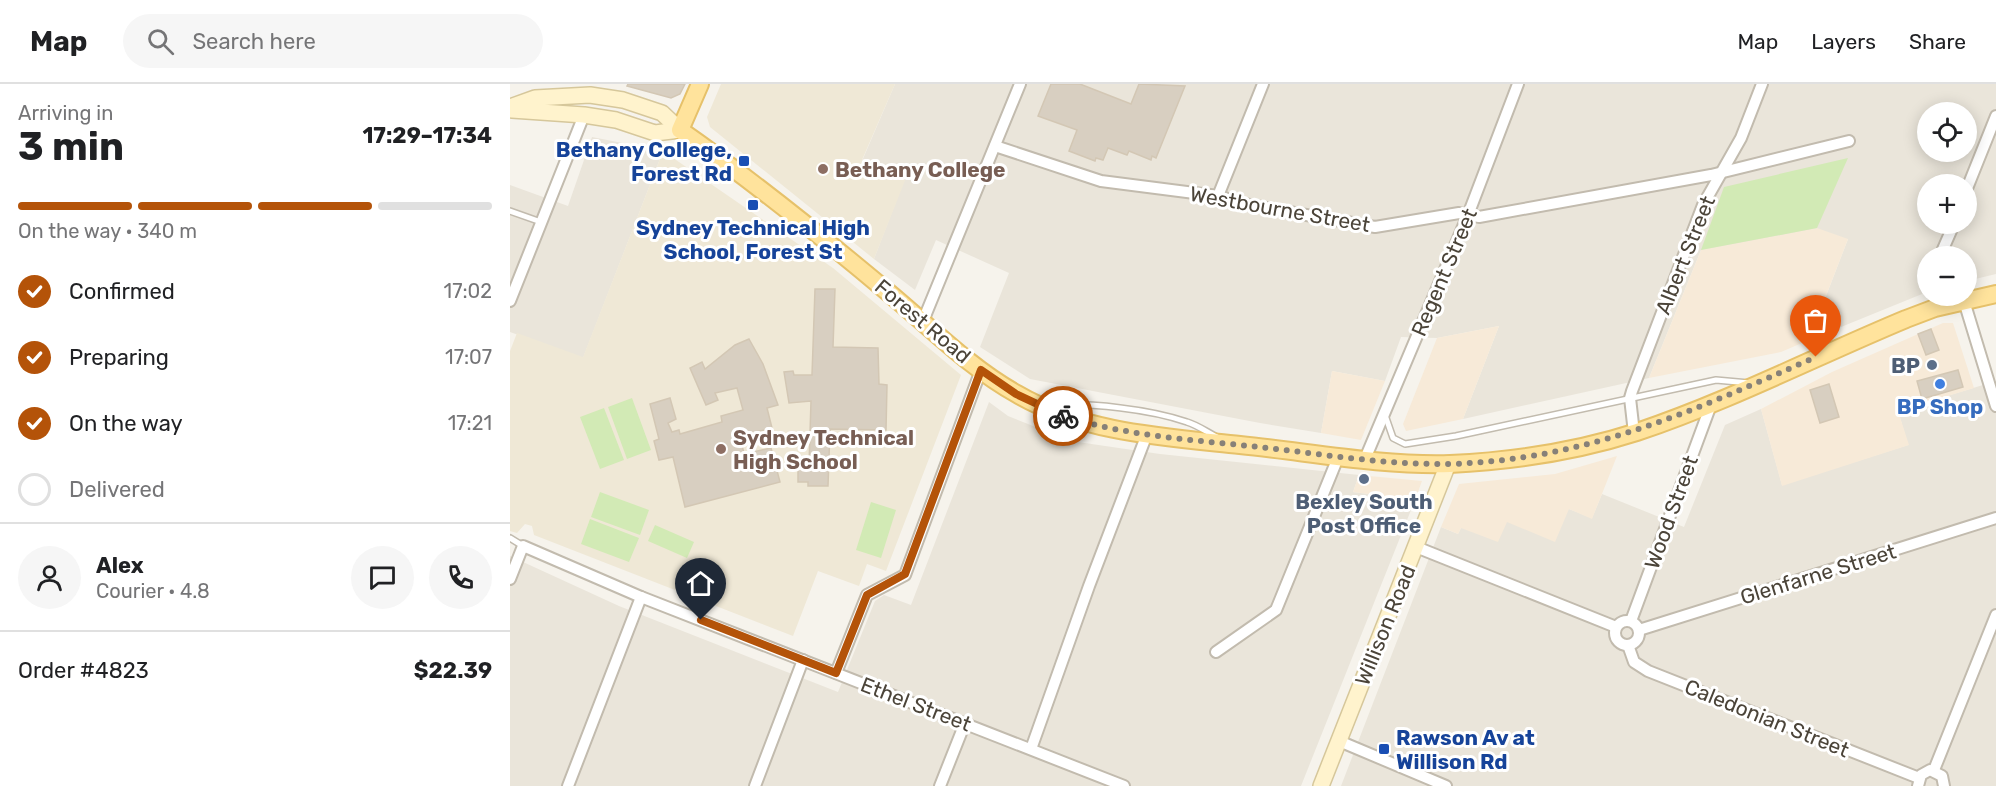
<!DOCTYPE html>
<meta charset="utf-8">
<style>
body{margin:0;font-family:Rubik,sans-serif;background:#f6f6f6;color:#202124;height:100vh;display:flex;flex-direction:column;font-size:22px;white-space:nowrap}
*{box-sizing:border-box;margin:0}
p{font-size:20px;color:#757577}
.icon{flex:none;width:33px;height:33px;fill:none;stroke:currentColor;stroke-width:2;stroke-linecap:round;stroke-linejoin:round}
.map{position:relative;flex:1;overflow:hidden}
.side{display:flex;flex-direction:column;background:#fff;width:510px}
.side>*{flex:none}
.fabs{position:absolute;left:1407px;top:18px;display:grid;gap:12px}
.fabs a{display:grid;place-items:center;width:60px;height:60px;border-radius:50%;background:#fff;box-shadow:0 3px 15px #0003;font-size:30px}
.pin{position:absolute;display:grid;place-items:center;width:51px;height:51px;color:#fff;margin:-62px -26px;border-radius:50% 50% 50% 0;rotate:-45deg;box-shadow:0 0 6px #0007}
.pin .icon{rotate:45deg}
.courier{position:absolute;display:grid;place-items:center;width:60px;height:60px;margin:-30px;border:4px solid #b45309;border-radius:50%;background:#fff;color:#222;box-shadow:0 2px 8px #0007}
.overview em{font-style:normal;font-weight:700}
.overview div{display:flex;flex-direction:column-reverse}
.overview{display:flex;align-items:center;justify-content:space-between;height:102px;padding:0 18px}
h1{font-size:39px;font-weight:700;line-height:45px}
.bar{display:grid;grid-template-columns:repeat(4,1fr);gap:9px 6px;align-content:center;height:72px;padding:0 18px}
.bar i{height:8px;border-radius:4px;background:#e0e0e0}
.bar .selected{background:#b45309}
.bar p{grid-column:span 4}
.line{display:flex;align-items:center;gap:15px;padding:0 18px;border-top:2px solid #e0e0e0}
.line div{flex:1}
.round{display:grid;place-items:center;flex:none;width:63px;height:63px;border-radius:32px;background:#f6f6f6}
ol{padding:0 18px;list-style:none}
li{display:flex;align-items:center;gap:18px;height:66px}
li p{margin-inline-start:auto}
li .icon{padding:6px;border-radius:50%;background:#b45309;color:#fff;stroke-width:4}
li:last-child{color:#757577}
li i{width:33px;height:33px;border:3px solid #e0e0e0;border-radius:50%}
header{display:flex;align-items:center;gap:36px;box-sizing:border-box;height:84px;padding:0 30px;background:#fff;border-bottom:2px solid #e0e0e0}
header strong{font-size:28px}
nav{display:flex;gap:33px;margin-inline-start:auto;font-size:21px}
.search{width:420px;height:54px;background:#f6f6f6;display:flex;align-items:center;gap:15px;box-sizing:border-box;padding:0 21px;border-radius:33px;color:#757577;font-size:22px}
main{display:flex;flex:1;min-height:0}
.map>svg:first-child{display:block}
.residential{fill:#eae5da;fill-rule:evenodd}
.commercial{fill:#f7ead8}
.education{fill:#efe8d6}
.green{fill:#d2eab5}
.building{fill:#d8cfc1;stroke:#d3c7b4;stroke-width:1.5}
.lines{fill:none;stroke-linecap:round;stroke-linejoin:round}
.service-casing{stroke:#c2bbae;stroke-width:8}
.minor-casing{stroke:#c2bbae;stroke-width:14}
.secondary-casing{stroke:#d6c79b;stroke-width:18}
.primary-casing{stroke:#e6c16a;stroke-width:20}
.service{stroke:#fff;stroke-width:5}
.minor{stroke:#fff;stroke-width:10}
.secondary{stroke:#fff3cd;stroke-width:15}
.primary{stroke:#ffe39c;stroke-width:16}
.done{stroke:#878178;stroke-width:6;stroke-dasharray:0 10.8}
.route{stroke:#b45309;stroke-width:8}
.transit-dot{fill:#1a4fb4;stroke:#fff;stroke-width:2}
.education-dot{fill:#8d6e63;stroke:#fff;stroke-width:2}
.service-dot{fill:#5c6f8a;stroke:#fff;stroke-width:2}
.shop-dot{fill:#3f7fe0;stroke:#fff;stroke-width:2}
.labels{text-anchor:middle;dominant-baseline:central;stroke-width:6;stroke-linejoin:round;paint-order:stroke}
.transit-label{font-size:21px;font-weight:bold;fill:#164399;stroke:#fff;text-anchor:end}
.education-label{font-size:21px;font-weight:bold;fill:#785e54;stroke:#fff;text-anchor:start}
.street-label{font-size:21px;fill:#4b4439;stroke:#fff}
.service-label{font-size:21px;font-weight:bold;fill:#4e5e75;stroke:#fff;text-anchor:end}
.shop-label{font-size:21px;font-weight:bold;fill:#366cbe;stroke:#fff}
</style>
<header>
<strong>Map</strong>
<div class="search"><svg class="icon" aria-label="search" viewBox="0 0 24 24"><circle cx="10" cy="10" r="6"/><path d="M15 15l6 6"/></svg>Search here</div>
<nav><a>Map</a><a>Layers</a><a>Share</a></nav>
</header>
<main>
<section class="side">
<div class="overview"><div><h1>3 min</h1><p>Arriving in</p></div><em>17:29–17:34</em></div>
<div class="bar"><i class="selected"></i><i class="selected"></i><i class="selected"></i><i></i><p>On the way · 340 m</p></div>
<ol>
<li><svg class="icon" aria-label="check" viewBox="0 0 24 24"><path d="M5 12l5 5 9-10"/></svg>Confirmed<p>17:02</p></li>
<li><svg class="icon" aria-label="check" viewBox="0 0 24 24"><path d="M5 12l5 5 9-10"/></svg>Preparing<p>17:07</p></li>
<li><svg class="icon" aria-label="check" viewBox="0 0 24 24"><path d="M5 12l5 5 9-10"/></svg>On the way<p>17:21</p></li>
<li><i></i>Delivered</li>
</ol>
<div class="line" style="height:108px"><a class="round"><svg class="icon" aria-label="person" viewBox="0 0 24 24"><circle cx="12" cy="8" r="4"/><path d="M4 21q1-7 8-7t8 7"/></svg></a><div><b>Alex</b><p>Courier · 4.8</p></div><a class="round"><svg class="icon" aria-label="chat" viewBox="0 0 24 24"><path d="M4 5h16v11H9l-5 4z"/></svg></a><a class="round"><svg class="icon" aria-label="phone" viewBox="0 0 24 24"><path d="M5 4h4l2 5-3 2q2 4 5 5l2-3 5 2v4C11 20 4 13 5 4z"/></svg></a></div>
<div class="line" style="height:78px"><div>Order #4823</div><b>$22.39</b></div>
</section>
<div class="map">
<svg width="1486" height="702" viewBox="0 0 1486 702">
<rect width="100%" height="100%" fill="#f6f3ec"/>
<g class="residential">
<path d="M385,0H1486V190L1457,197L1456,172H1418L1417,208L1299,256L1338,155L1191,166L1139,294L953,335L989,242L927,254L891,253L875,297L822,287L811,349L750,339L520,295L470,263L499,189L426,156L405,206L364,175L395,94L352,77ZM1418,28H1456V68H1418ZM1418,100H1456V140H1418Z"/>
<polygon points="82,53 153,67 73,274 0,248 0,101 58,122"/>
<polygon points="1486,297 1486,702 831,702 931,443 948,450 951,444 1059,425 1082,434 1092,410 1174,443 1215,341 1251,325 1272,401 1398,361 1388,327"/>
<polygon points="479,318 498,332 561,357 650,370 849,391 843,408 905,416 791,702 0,702 0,472 109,522 328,608 365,517 374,511 401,521"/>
</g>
<g class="commercial">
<polygon points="1307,144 1338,155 1299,256 1271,268 1139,294 1191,166"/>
<polygon points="1433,239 1443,239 1464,304 1388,327 1399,361 1272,402 1251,325 1322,288"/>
<polygon points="989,242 953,335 896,347 893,340 927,254"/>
<polygon points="822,287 875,297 851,356 811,349"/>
<polygon points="1107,372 1082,435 1059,425 1045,458 997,438 988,458 951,444 948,450 931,443 949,400 1045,390"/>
<polygon points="849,391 912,397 905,416 843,408"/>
</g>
<g class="education">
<polygon points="211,0 385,0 352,76 396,94 364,175 200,43 197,33"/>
<polygon points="153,67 323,184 451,291 376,487 357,480 349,502 308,487 283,552 24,451 22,442 15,440 7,449 0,447 0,267 7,249 73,273"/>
</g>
<g class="green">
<polygon points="1338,74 1307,144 1191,166 1214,103"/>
<polygon points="122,314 141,366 117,375 98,323"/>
<polygon points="94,324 114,376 90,385 70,333"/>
<polygon points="90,408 139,426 130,451 81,433"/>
<polygon points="361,418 386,426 371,474 346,466"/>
<polygon points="80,435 129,454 119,478 71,460"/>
<polygon points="145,441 184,458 177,474 138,457"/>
</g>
<g class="building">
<polygon points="118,0 175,0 170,10 161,14 117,2"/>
<polygon points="541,0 570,0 621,20 629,0 675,2 646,74 642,72 641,76 619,67 617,71 598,64 593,76 586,74 585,77 559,67 567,46 528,32"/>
<polygon points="305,205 325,205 323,263 368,264 369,300 377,301 376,346 320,345 318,402 298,402 298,398 288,398 288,382 299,382 301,317 279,319 274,288 283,287 284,291 302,291"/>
<polygon points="1421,245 1429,266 1416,271 1408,250"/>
<polygon points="239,255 253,280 268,321 257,324 262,344 230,352 234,370 261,364 270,398 175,423 163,373 149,376 144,357 149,355 140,320 160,314 166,335 158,339 162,348 169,346 170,350 212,338 211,332 233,326 227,304 205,309 208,316 196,321 180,284 192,278 195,285 225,261"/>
<polygon points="1448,286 1453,303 1412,315 1407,297"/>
<polygon points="1319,300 1329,333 1310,339 1300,306"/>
</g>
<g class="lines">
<defs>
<g id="service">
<polyline points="0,127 31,138"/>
<path d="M541,321C582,319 639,325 677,338C687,341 697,348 707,353"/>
<polyline points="875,331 883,354 895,360 946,352 1206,296 1239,299"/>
<polyline points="0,454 13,462"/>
</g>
<g id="minor">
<polyline points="485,62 591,97 708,112 734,120 865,143 949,129 969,133 1201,91 1339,57"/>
<polyline points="1456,107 1486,32"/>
<polyline points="708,112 753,0"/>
<polyline points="1430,172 1444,140"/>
<polyline points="0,217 74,31"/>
<polyline points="1454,217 1486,322"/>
<polyline points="413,237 510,0"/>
<polyline points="1124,349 1120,314 1122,307 1193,121 1231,54 1252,0"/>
<polyline points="855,375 958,131 1008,0"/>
<polyline points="906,463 1106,543"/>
<polyline points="0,495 13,462 131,513 614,702"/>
<circle cx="1117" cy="549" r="12"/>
<polyline points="1121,537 1202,318"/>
<polyline points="1129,546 1486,434"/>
<polyline points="1118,561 1124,578 1138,587 1409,694"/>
<polyline points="706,568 766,526 829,371"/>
<polyline points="326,589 357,511 395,491 471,286"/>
<polyline points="829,657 936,702"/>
<polyline points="521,665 579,502 637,350"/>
<polyline points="1424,686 1486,531"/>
<polyline points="58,702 131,513"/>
<polyline points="245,702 293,576"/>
<polyline points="430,702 455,639"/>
<polyline points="1408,702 1411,691 1420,686 1432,692 1434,702"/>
</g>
<g id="secondary">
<polyline points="0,23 25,14 80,11 113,16 152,29 170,46"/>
<polyline points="2,26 74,31 106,36 145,49 170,46"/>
<polyline points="811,702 938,380"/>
</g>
<path id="primary" d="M190,0L170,46C243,97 311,152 379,209C420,243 460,284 507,310C574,349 654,353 730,361C799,368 870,382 940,380C1002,377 1068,367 1127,348C1219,317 1307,272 1396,235L1425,224L1486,210"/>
</defs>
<use href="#service" class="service-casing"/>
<use href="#minor" class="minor-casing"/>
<use href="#secondary" class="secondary-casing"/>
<use href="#primary" class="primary-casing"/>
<use href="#service" class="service"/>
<use href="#minor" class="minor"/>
<use href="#secondary" class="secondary"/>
<use href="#primary" class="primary"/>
</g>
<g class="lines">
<path class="done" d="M553,332C616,352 684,356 749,363C812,370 876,381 939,380C1077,376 1182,327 1306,273"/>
<polyline class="route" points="191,536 326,589 357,511 395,490 471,286 506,310 553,332"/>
</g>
<g class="transit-dot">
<rect x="228" y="71" width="12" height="12" rx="3"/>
<rect x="237" y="115" width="12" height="12" rx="3"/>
<rect x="868" y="659" width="12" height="12" rx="3"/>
</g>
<g class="education-dot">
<circle cx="313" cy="85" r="6"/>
<circle cx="211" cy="365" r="6"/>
</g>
<g class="service-dot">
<circle cx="1422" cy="281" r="6"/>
<circle cx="854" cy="395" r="6"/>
</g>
<circle class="shop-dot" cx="1430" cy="300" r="6"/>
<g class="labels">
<g class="transit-label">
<text x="222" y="65">Bethany College,<tspan x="222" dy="24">Forest Rd</tspan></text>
<text x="243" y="143" text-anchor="middle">Sydney Technical High<tspan x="243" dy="24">School, Forest St</tspan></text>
<text x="886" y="653" text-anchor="start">Rawson Av at<tspan x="886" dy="24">Willison Rd</tspan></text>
</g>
<g class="education-label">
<text x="325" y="85">Bethany College</text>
<text x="223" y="353">Sydney Technical<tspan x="223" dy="24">High School</tspan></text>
</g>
<g class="street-label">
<text transform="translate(770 125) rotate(10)">Westbourne Street</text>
<text transform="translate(1175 171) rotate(-68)">Albert Street</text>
<text transform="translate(934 188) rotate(-67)">Regent Street</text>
<text transform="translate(413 237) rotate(40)">Forest Road</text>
<text transform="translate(1161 428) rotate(-70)">Wood Street</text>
<text transform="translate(1308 490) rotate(-17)">Glenfarne Street</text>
<text transform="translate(875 541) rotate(-68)">Willison Road</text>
<text transform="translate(406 620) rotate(21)">Ethel Street</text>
<text transform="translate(1257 634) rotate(22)">Caledonian Street</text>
</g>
<g class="service-label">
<text x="1410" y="281">BP</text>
<text x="854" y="417" text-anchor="middle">Bexley South<tspan x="854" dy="24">Post Office</tspan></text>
</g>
<g class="shop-label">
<text x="1430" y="322">BP Shop</text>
</g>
</g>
</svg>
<div class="fabs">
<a><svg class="icon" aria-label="locate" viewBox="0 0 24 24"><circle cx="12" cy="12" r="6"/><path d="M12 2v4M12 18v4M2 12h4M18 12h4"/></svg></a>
<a>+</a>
<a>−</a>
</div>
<div class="pin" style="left:1306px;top:273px;background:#ea580c"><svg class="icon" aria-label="bag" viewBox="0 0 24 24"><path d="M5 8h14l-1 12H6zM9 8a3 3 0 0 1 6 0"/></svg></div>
<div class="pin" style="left:191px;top:536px;background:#1f2937"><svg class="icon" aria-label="home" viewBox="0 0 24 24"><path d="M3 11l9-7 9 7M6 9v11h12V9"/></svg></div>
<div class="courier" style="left:553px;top:332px"><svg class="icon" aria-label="bike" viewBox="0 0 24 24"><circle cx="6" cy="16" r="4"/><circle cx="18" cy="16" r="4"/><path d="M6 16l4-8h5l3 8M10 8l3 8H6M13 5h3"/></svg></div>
</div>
</main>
